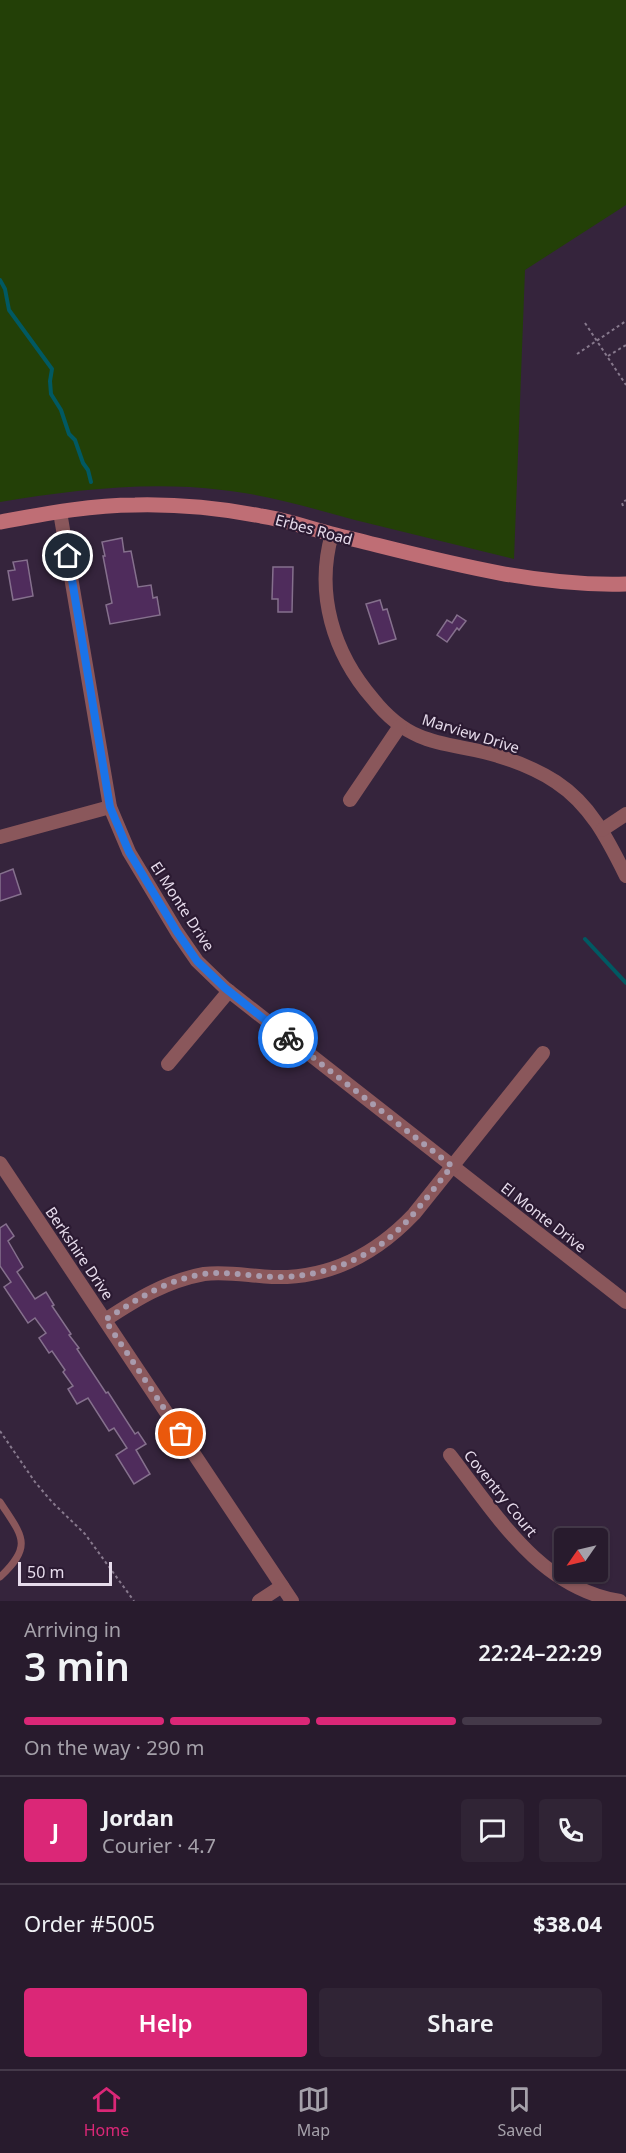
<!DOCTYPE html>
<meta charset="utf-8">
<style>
body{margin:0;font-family:"Noto Sans",sans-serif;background:#302435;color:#f1f3f6;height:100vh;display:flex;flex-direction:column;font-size:22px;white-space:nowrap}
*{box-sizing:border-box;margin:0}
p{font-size:20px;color:#a5a1aa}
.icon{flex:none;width:33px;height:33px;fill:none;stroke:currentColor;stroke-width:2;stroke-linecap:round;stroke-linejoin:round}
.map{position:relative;height:1601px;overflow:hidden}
.details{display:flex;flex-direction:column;background:#281b2d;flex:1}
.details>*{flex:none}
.needle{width:39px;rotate:236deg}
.buttons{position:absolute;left:554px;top:1528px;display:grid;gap:12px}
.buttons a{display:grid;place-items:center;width:54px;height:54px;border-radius:6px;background:#281b2d;box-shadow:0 2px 4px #0004,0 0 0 2px #443949;font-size:30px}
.scale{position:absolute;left:18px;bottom:15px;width:94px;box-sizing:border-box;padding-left:6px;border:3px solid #e7dcec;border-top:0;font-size:16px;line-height:21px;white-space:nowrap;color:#e7dcec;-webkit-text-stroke:4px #2b1a32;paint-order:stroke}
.pin{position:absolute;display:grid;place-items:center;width:51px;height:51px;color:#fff;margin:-26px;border:3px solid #fff;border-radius:50%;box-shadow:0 2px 6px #0007}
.courier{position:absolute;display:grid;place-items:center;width:60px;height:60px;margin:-30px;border:4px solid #1a73e8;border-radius:50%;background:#fff;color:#222;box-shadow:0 2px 8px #0007}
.overview em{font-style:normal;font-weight:600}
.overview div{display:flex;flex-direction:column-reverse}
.overview{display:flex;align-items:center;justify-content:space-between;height:102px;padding:0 24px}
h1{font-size:39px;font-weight:600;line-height:45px}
.bar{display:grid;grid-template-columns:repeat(4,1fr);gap:9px 6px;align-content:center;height:72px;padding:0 24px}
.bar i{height:8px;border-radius:4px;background:#443949}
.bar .current{background:#db2777}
.bar p{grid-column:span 4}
.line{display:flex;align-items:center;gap:15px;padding:0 24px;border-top:2px solid #443949}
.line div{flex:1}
.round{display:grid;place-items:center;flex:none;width:63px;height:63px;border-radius:6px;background:#302435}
.button{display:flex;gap:12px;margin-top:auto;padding:12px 24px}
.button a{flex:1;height:69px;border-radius:6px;background:#db2777;color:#fff;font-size:24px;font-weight:600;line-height:69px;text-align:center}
.button a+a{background:#302435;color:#f1f3f6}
.tabs{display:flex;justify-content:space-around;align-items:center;height:84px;border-top:2px solid #443949;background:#281b2d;font-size:16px;color:#a5a1aa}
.tabs a{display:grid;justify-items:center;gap:3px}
.tabs .current{color:#db2777}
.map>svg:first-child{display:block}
.green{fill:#234007}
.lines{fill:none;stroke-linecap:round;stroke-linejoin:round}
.stream{stroke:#015962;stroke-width:4}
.building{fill:#4f2c5c;stroke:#85708d;stroke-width:1.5}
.path{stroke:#87798d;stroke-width:2;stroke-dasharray:3 3;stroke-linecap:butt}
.service{stroke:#8a575b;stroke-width:7}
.minor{stroke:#8a575b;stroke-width:14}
.secondary{stroke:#bf6e75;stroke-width:15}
.done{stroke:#a99cae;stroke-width:6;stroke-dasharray:0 10.8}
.route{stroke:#1a73e8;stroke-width:8}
.labels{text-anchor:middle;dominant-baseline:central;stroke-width:4.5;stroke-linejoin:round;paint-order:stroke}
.street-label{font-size:15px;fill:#e7dcec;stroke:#2b1a32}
</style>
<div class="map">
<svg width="626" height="1601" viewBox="0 0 626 1601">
<rect width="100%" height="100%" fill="#35243c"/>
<path class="green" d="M0,0H626V205L525,270L514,559C461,546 408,533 355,520C311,508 268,495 222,490C147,481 74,490 0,502Z"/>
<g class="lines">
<g class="stream">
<polyline points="0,280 5,289 9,310 52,369 50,381 51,394 61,410 69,434 75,440 83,463 88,470 91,482"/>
<polyline points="585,939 626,983"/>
</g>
</g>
<g class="building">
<polygon points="122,538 124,552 131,551 138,587 151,585 153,598 157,597 160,615 110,624 106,605 112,603 103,556 105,556 102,542"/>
<polygon points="27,560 33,596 13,600 8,571 15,570 13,562"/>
<polygon points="273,567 293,567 292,612 278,612 278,599 272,599"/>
<polygon points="380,600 383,610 387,609 396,639 379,644 366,604"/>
<polygon points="457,615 466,621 459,630 457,628 447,642 437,635 447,620 452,623"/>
<polygon points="13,869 21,894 0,901 0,874"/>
<polygon points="6,1224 14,1236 8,1241 23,1267 17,1272 35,1299 46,1292 54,1305 52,1306 71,1334 69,1335 79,1348 77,1349 106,1393 108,1392 135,1434 138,1432 146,1444 136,1450 150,1474 134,1484 116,1455 127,1448 114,1428 109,1431 88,1398 77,1404 68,1389 73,1386 63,1372 65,1370 52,1351 49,1353 39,1338 46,1333 35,1318 28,1323 4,1287 11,1282 0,1266 0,1228"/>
</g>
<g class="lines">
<g class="path">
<polyline points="585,323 626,385"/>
<polyline points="577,354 626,321"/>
<polyline points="608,356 626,345"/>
<polyline points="623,506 622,503 626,500"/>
<polyline points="0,1431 35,1482 52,1502 85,1534 134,1601"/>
</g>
<path class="service" d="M0,1502C22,1536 34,1545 0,1577"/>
<g class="minor">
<polyline points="60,512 110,807 129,852 177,932 197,961 225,988 626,1302"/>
<path d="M332,534C315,593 333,653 373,699C385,714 400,728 419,736C444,747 472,747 498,756C518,762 539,771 556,782C591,805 608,840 626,876"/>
<polyline points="350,800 400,726"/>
<polyline points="602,830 626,814"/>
<polyline points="0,837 110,807"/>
<polyline points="168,1064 229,991"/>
<polyline points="0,1163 292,1601"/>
<path d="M105,1320C137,1299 166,1281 204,1274C227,1271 249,1276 272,1277C329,1279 376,1254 414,1214L543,1053"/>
<path d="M450,1455C496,1514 539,1588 620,1601"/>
<polyline points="259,1601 282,1586"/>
</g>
<path class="secondary" d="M0,522C44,514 90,505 135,505C178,504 219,508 261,516C287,520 311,529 336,535C431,558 528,587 626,584"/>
</g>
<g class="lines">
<path class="done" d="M181,1434L105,1320C137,1299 166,1280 204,1274C228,1271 250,1276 273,1277C309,1278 343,1268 374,1249C406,1229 428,1195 452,1166L288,1038"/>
<polyline class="route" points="68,556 110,807 129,852 177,932 197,961 225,988 288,1038"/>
</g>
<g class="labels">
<g class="street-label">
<text transform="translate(314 529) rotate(15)">Erbes Road</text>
<text transform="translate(471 733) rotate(17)">Marview Drive</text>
<text transform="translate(183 906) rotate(57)">El Monte Drive</text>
<text transform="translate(544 1217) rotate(38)">El Monte Drive</text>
<text transform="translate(80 1253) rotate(56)">Berkshire Drive</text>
<text transform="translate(501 1493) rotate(51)">Coventry Court</text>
</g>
</g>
</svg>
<div class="buttons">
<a><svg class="needle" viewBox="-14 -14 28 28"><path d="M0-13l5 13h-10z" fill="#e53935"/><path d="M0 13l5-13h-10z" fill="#a5a1aa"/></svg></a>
</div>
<div class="scale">50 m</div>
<div class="pin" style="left:181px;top:1434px;background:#ea580c"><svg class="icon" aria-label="bag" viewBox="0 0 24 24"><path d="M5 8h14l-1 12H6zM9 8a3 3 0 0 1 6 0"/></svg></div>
<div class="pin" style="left:68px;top:556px;background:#1f2937"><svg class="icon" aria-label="home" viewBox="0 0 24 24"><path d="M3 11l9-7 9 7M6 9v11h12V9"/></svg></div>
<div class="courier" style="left:288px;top:1038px"><svg class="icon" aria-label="bike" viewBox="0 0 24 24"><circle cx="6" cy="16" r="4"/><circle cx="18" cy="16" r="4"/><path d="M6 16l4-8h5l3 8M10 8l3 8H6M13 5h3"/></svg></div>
</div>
<section class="details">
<div class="overview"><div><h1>3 min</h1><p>Arriving in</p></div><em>22:24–22:29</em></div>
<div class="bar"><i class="current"></i><i class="current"></i><i class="current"></i><i></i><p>On the way · 290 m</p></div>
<div class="line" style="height:108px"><b class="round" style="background:#db2777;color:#fff">J</b><div><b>Jordan</b><p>Courier · 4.7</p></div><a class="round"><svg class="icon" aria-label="chat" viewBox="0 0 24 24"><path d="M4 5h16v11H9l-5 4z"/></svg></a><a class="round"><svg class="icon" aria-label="phone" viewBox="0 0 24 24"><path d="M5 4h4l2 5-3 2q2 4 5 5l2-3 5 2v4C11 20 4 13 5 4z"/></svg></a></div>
<div class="line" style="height:78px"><div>Order #5005</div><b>$38.04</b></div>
<div class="button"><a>Help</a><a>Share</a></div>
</section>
<nav class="tabs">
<a class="current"><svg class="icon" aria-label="home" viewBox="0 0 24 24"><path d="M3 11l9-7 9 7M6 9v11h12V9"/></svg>Home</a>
<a><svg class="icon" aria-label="map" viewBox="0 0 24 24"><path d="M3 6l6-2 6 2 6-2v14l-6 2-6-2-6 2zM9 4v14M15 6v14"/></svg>Map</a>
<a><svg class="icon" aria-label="saved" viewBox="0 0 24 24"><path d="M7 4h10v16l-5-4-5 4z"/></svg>Saved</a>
</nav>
